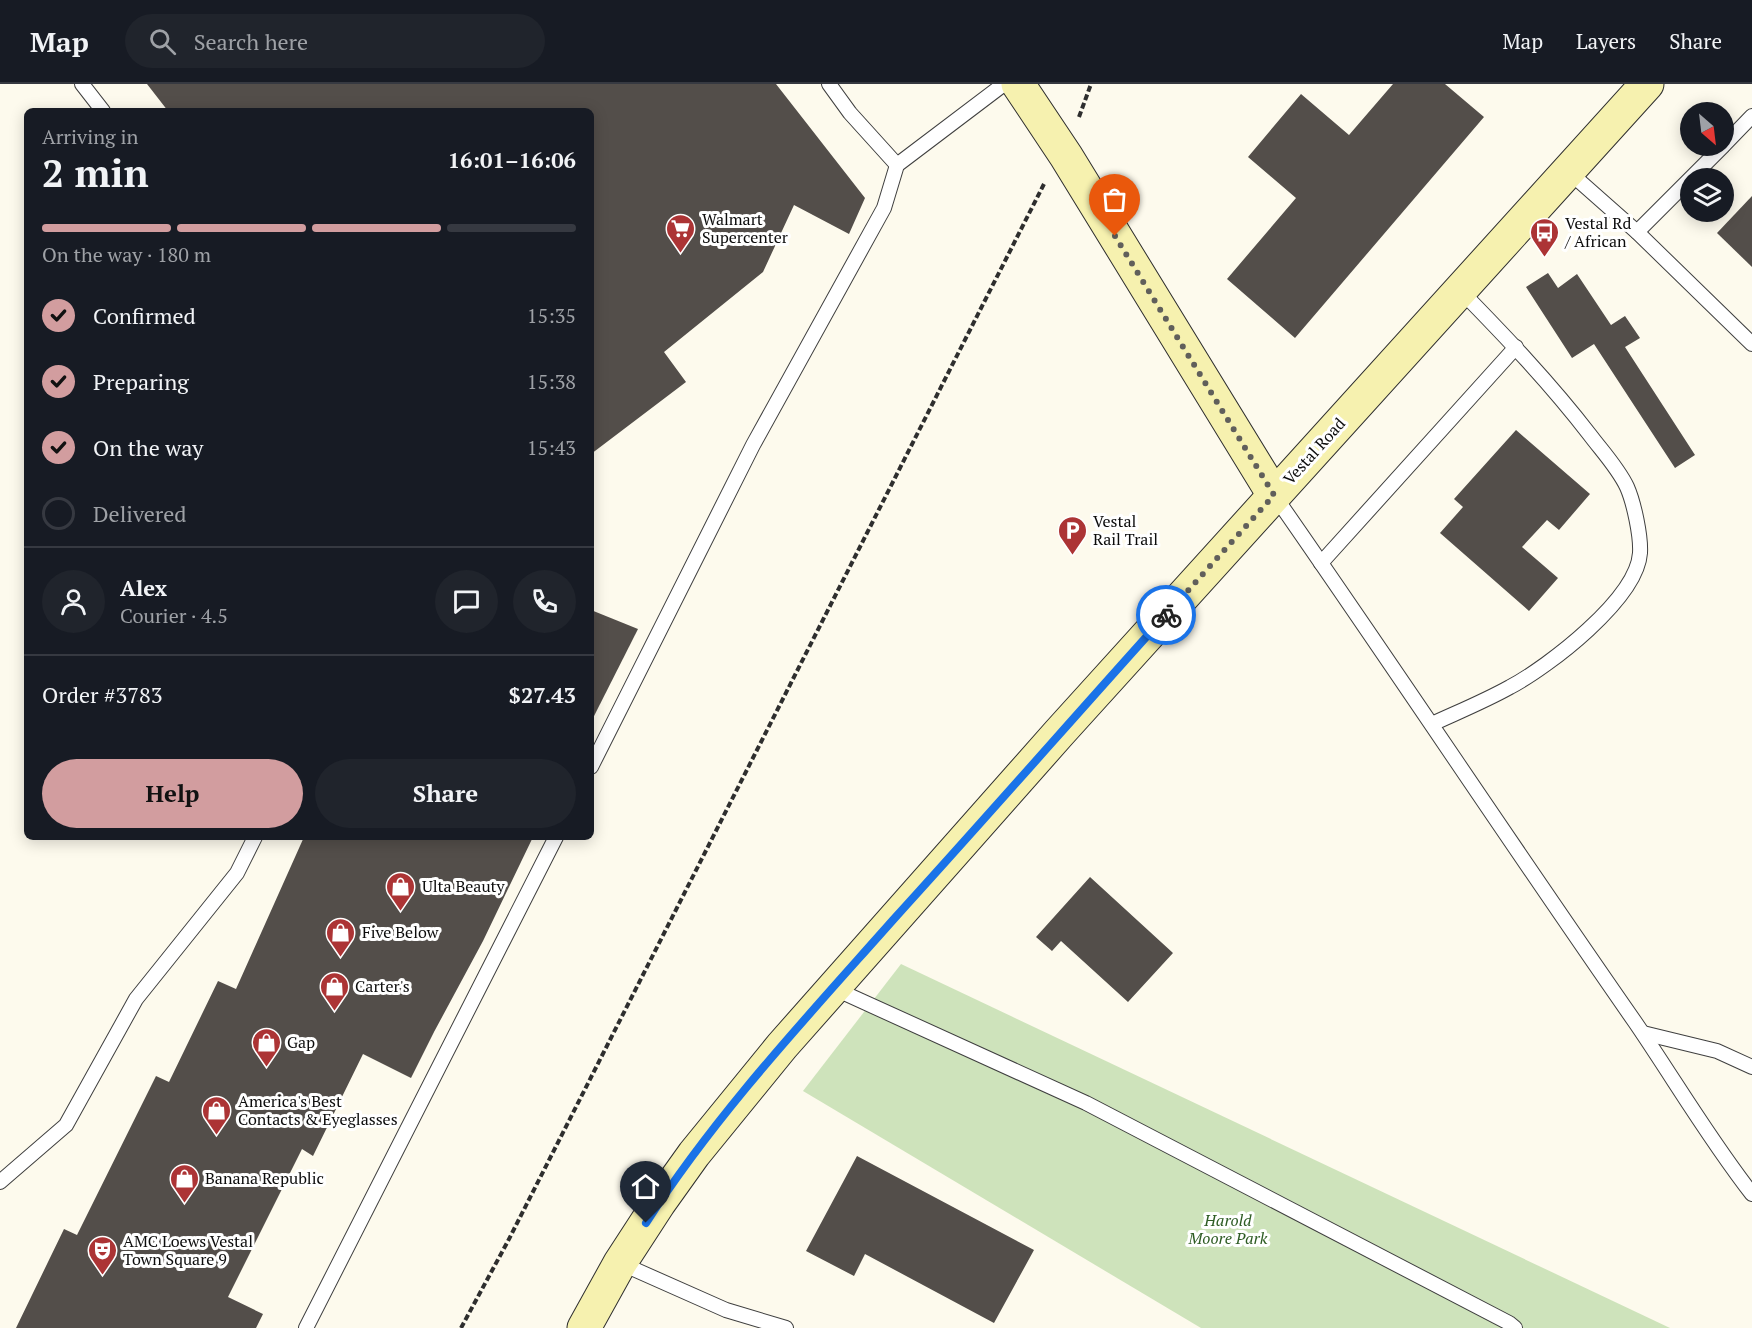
<!DOCTYPE html>
<meta charset="utf-8">
<style>
body{margin:0;font-family:"PT Serif",serif;background:#20242c;color:#f1f3f6;height:100vh;display:flex;flex-direction:column;font-size:22px;white-space:nowrap}
*{box-sizing:border-box;margin:0}
p{font-size:20px;color:#9ea1a6}
.icon{flex:none;width:33px;height:33px;fill:none;stroke:currentColor;stroke-width:2;stroke-linecap:round;stroke-linejoin:round}
.map{position:relative;flex:1;overflow:hidden}
.sheet{position:absolute;left:24px;top:24px;width:570px;height:732px;display:flex;flex-direction:column;background:#171b24;border-radius:9px;box-shadow:0 3px 15px #0003}
.sheet>*{flex:none}
.needle{width:39px;rotate:152deg}
.tools{position:absolute;left:1680px;top:18px;display:grid;gap:12px}
.tools a{display:grid;place-items:center;width:54px;height:54px;border-radius:50%;background:#171b24;box-shadow:0 3px 15px #0003;font-size:30px}
.pin{position:absolute;display:grid;place-items:center;width:51px;height:51px;color:#fff;margin:-62px -26px;border-radius:50% 50% 50% 0;rotate:-45deg;box-shadow:0 0 6px #0007}
.pin .icon{rotate:45deg}
.courier{position:absolute;display:grid;place-items:center;width:60px;height:60px;margin:-30px;border:4px solid #1a73e8;border-radius:50%;background:#fff;color:#222;box-shadow:0 2px 8px #0007}
.headline em{font-style:normal;font-weight:600}
.headline div{display:flex;flex-direction:column-reverse}
.headline{display:flex;align-items:center;justify-content:space-between;height:102px;padding:0 18px}
h1{font-size:39px;font-weight:600;line-height:45px}
.bar{display:grid;grid-template-columns:repeat(4,1fr);gap:9px 6px;align-content:center;height:72px;padding:0 18px}
.bar i{height:8px;border-radius:4px;background:#363941}
.bar .current{background:#d29d9f}
.bar p{grid-column:span 4}
.line{display:flex;align-items:center;gap:15px;padding:0 18px;border-top:2px solid #363941}
.line div{flex:1}
.round{display:grid;place-items:center;flex:none;width:63px;height:63px;border-radius:32px;background:#20242c}
ol{padding:0 18px;list-style:none}
li{display:flex;align-items:center;gap:18px;height:66px}
li p{margin-inline-start:auto}
li .icon{padding:6px;border-radius:50%;background:#d29d9f;color:#111;stroke-width:4}
li:last-child{color:#9ea1a6}
li i{width:33px;height:33px;border:3px solid #363941;border-radius:50%}
.primary-button{display:flex;gap:12px;margin-top:auto;padding:12px 18px}
.primary-button a{flex:1;height:69px;border-radius:36px;background:#d29d9f;color:#111;font-size:24px;font-weight:600;line-height:69px;text-align:center}
.primary-button a+a{background:#20242c;color:#f1f3f6}
header{display:flex;align-items:center;gap:36px;box-sizing:border-box;height:84px;padding:0 30px;background:#171b24;border-bottom:2px solid #363941}
header strong{font-size:28px}
nav{display:flex;gap:33px;margin-inline-start:auto;font-size:21px}
.search{width:420px;height:54px;background:#20242c;display:flex;align-items:center;gap:15px;box-sizing:border-box;padding:0 21px;border-radius:33px;color:#9ea1a6;font-size:22px}
.map>svg:first-child{display:block}
.green{fill:#cee3bb}
.building{fill:#534e4a}
.lines{fill:none;stroke-linecap:round;stroke-linejoin:round}
.lane-casing{stroke:#3f3f3f;stroke-width:16}
.secondary-casing{stroke:#2e2e2e;stroke-width:35}
.path{stroke:#2e2e2e;stroke-width:4;stroke-dasharray:6 3;stroke-linecap:butt}
.lane{stroke:#fff;stroke-width:14}
.secondary{stroke:#f6f1af;stroke-width:33}
.done{stroke:#605f5b;stroke-width:6;stroke-dasharray:0 10.8}
.route{stroke:#1a73e8;stroke-width:8}
.labels{text-anchor:middle;dominant-baseline:central;stroke-width:6;stroke-linejoin:round;paint-order:stroke}
.poi-label{font-size:16px;fill:#0c0c0c;stroke:#fff;text-anchor:start}
.street-label{font-size:16px;fill:#0c0c0c;stroke:#fff}
.park-label{font-size:16px;font-style:italic;fill:#2e5c24;stroke:#fff}
</style>
<header>
<strong>Map</strong>
<div class="search"><svg class="icon" aria-label="search" viewBox="0 0 24 24"><circle cx="10" cy="10" r="6"/><path d="M15 15l6 6"/></svg>Search here</div>
<nav><a>Map</a><a>Layers</a><a>Share</a></nav>
</header>
<div class="map">
<svg width="1752" height="1244" viewBox="0 0 1752 1244">
<rect width="100%" height="100%" fill="#fdfaed"/>
<polygon class="green" points="901,880 1670,1244 1201,1244 803,1007"/>
<g class="building">
<polygon points="147,0 776,0 865,114 849,150 794,121 763,188 664,268 686,298 591,370 591,27 168,27"/>
<polygon points="1393,0 1445,0 1484,33 1295,254 1227,195 1296,114 1248,73 1301,10 1349,51"/>
<polygon points="1752,112 1752,183 1717,149"/>
<polygon points="1548,189 1558,204 1577,190 1611,241 1625,232 1640,254 1625,263 1695,371 1675,384 1594,260 1572,274 1526,203"/>
<polygon points="1516,346 1590,410 1559,446 1547,436 1522,463 1558,494 1529,527 1440,449 1463,423 1454,415"/>
<polygon points="591,526 638,545 591,638"/>
<polygon points="304,753 533,753 483,857 434,948 411,994 363,970 313,1072 302,1065 228,1213 263,1230 256,1244 16,1244 64,1145 77,1151 156,992 169,998 218,897 236,905"/>
<polygon points="1090,793 1173,869 1128,918 1061,857 1052,867 1036,853"/>
<polygon points="857,1072 1034,1166 994,1239 865,1170 854,1192 806,1167"/>
</g>
<g class="lines">
<defs>
<g id="lane">
<polyline points="82,0 103,27"/>
<polyline points="829,0 850,29 897,81"/>
<polyline points="1724,61 1752,32"/>
<polyline points="1568,87 1637,148 1723,62"/>
<polyline points="1637,148 1752,260"/>
<path d="M1274,411C1396,586 1513,763 1635,938C1674,995 1709,1055 1752,1110"/>
<polyline points="1321,479 1516,263"/>
<path d="M1432,640C1458,628 1485,617 1510,603C1548,583 1637,515 1640,469C1641,452 1634,419 1627,403C1618,384 1602,367 1590,351C1550,299 1505,252 1459,205"/>
<polyline points="591,683 753,361 884,124 897,81 1004,0"/>
<polyline points="833,904 1086,1019 1509,1239 1515,1244"/>
<polyline points="1643,949 1717,967 1752,983"/>
<polyline points="0,1098 66,1041 136,915 237,789 255,753"/>
<polyline points="620,1179 726,1226 786,1244"/>
<polyline points="306,1244 556,753"/>
</g>
<g id="secondary">
<polyline points="1018,0 1066,72 1274,411"/>
<polyline points="584,1244 620,1179 659,1119 694,1070 782,962 1059,649 1647,0"/>
</g>
</defs>
<use href="#lane" class="lane-casing"/>
<use href="#secondary" class="secondary-casing"/>
<g class="path">
<polyline points="1079,33 1091,0"/>
<polyline points="461,1244 508,1157 1045,98"/>
</g>
<use href="#lane" class="lane"/>
<use href="#secondary" class="secondary"/>
</g>
<g class="lines">
<polyline class="done" points="1115,152 1274,411 1166,531"/>
<path class="route" d="M646,1139C716,1030 807,933 893,836C985,735 1075,632 1166,531"/>
</g>
<defs>
<symbol id="supermarket-pin" viewBox="-11 -11 22 30"><path d="M0 17L-7.5 6A9.5 9.5 0 1 1 7.5 6Z" fill="#ac3435" stroke="#fff"/><path d="M-6-5.5h2.5l.6 2H6L4.5 2H-2.5L-4.4-4H-6ZM-1.5 3.2a1.3 1.3 0 1 0 .1 0ZM3 3.2a1.3 1.3 0 1 0 .1 0Z" fill="#fff"/></symbol>
<symbol id="bus-pin" viewBox="-11 -11 22 30"><path d="M0 17L-7.5 6A9.5 9.5 0 1 1 7.5 6Z" fill="#ac3435" stroke="#fff"/><path d="M-5-6H5V4H4V6H2V4H-2V6H-4V4H-5ZM-3.5-4V0h7V-4ZM-3.5 1.2v1.5H-2V1.2ZM2 1.2v1.5H3.5V1.2Z" fill="#fff"/></symbol>
<symbol id="parking-pin" viewBox="-11 -11 22 30"><path d="M0 17L-7.5 6A9.5 9.5 0 1 1 7.5 6Z" fill="#ac3435" stroke="#fff"/><path d="M-3.5-5.5H1a3.5 3.5 0 0 1 0 7H-1V5.5H-3.5ZM-1-3.4V-.6H.8a1.4 1.4 0 0 0 0-2.8Z" fill="#fff"/></symbol>
<symbol id="shop-pin" viewBox="-11 -11 22 30"><path d="M0 17L-7.5 6A9.5 9.5 0 1 1 7.5 6Z" fill="#ac3435" stroke="#fff"/><path d="M-5-2.5h2.3a2.7 3.5 0 0 1 5.4 0H5L5.5 6h-11ZM-1.5-2.5h3a1.5 2.3 0 0 0-3 0Z" fill="#fff"/></symbol>
<symbol id="theatre-pin" viewBox="-11 -11 22 30"><path d="M0 17L-7.5 6A9.5 9.5 0 1 1 7.5 6Z" fill="#ac3435" stroke="#fff"/><path d="M-5-5.5Q0-4 5-5.5V0Q5 5 0 6Q-5 5-5 0ZM-3.3-2.5H-1v1.5H-3.3ZM1-2.5H3.3v1.5H1ZM-2.8 1Q0 5.5 2.8 1Z" fill="#fff"/></symbol>
</defs>
<g fill-rule="evenodd">
<use href="#supermarket-pin" x="664" y="128" width="33" height="45"/>
<use href="#bus-pin" x="1528" y="132" width="33" height="45"/>
<use href="#parking-pin" x="1056" y="430" width="33" height="45"/>
<use href="#shop-pin" x="384" y="786" width="33" height="45"/>
<use href="#shop-pin" x="324" y="832" width="33" height="45"/>
<use href="#shop-pin" x="318" y="886" width="33" height="45"/>
<use href="#shop-pin" x="250" y="942" width="33" height="45"/>
<use href="#shop-pin" x="200" y="1010" width="33" height="45"/>
<use href="#shop-pin" x="168" y="1078" width="33" height="45"/>
<use href="#theatre-pin" x="86" y="1150" width="33" height="45"/>
</g>
<g class="labels">
<g class="poi-label">
<text x="702" y="135">Walmart<tspan x="702" dy="18">Supercenter</tspan></text>
<text x="1565" y="139">Vestal Rd<tspan x="1565" dy="18">/ African</tspan></text>
<text x="1093" y="437">Vestal<tspan x="1093" dy="18">Rail Trail</tspan></text>
<text x="422" y="802">Ulta Beauty</text>
<text x="362" y="848">Five Below</text>
<text x="355" y="902">Carter's</text>
<text x="287" y="958">Gap</text>
<text x="238" y="1017">America's Best<tspan x="238" dy="18">Contacts &amp; Eyeglasses</tspan></text>
<text x="205" y="1094">Banana Republic</text>
<text x="123" y="1157">AMC Loews Vestal<tspan x="123" dy="18">Town Square 9</tspan></text>
</g>
<g class="street-label">
<text transform="translate(1314 367) rotate(-48)">Vestal Road</text>
</g>
<g class="park-label">
<text x="1228" y="1136">Harold<tspan x="1228" dy="18">Moore Park</tspan></text>
</g>
</g>
</svg>
<div class="tools">
<a><svg class="needle" viewBox="-14 -14 28 28"><path d="M0-13l5 13h-10z" fill="#e53935"/><path d="M0 13l5-13h-10z" fill="#9ea1a6"/></svg></a>
<a><svg class="icon" aria-label="layers" viewBox="0 0 24 24"><path d="M12 4l9 5-9 5-9-5zM3 14l9 5 9-5"/></svg></a>
</div>
<div class="pin" style="left:1115px;top:152px;background:#ea580c"><svg class="icon" aria-label="bag" viewBox="0 0 24 24"><path d="M5 8h14l-1 12H6zM9 8a3 3 0 0 1 6 0"/></svg></div>
<div class="pin" style="left:646px;top:1139px;background:#1f2937"><svg class="icon" aria-label="home" viewBox="0 0 24 24"><path d="M3 11l9-7 9 7M6 9v11h12V9"/></svg></div>
<div class="courier" style="left:1166px;top:531px"><svg class="icon" aria-label="bike" viewBox="0 0 24 24"><circle cx="6" cy="16" r="4"/><circle cx="18" cy="16" r="4"/><path d="M6 16l4-8h5l3 8M10 8l3 8H6M13 5h3"/></svg></div>
<section class="sheet">
<div class="headline"><div><h1>2 min</h1><p>Arriving in</p></div><em>16:01–16:06</em></div>
<div class="bar"><i class="current"></i><i class="current"></i><i class="current"></i><i></i><p>On the way · 180 m</p></div>
<ol>
<li><svg class="icon" aria-label="check" viewBox="0 0 24 24"><path d="M5 12l5 5 9-10"/></svg>Confirmed<p>15:35</p></li>
<li><svg class="icon" aria-label="check" viewBox="0 0 24 24"><path d="M5 12l5 5 9-10"/></svg>Preparing<p>15:38</p></li>
<li><svg class="icon" aria-label="check" viewBox="0 0 24 24"><path d="M5 12l5 5 9-10"/></svg>On the way<p>15:43</p></li>
<li><i></i>Delivered</li>
</ol>
<div class="line" style="height:108px"><a class="round"><svg class="icon" aria-label="person" viewBox="0 0 24 24"><circle cx="12" cy="8" r="4"/><path d="M4 21q1-7 8-7t8 7"/></svg></a><div><b>Alex</b><p>Courier · 4.5</p></div><a class="round"><svg class="icon" aria-label="chat" viewBox="0 0 24 24"><path d="M4 5h16v11H9l-5 4z"/></svg></a><a class="round"><svg class="icon" aria-label="phone" viewBox="0 0 24 24"><path d="M5 4h4l2 5-3 2q2 4 5 5l2-3 5 2v4C11 20 4 13 5 4z"/></svg></a></div>
<div class="line" style="height:78px"><div>Order #3783</div><b>$27.43</b></div>
<div class="primary-button"><a>Help</a><a>Share</a></div>
</section>
</div>
